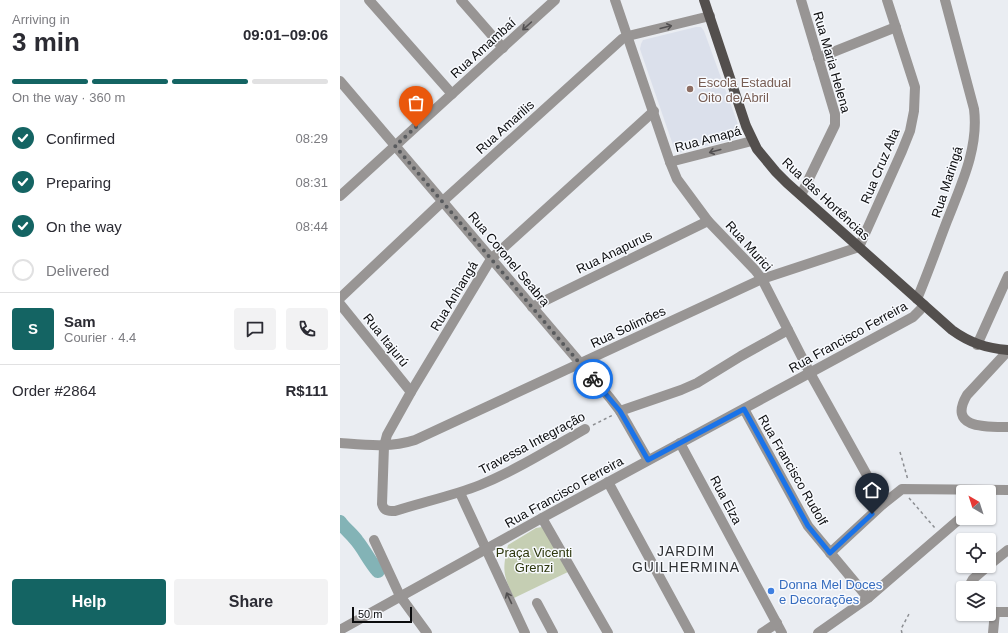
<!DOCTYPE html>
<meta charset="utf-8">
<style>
body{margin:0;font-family:Arial,sans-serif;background:#f2f2f3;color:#2b2b33;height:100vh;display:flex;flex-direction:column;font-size:15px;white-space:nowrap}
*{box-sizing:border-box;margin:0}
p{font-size:13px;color:#7c7c81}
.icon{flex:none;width:22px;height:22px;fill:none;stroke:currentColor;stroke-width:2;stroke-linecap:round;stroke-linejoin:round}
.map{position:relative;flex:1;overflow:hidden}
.side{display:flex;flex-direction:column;background:#fff;width:340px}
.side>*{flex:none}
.needle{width:26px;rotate:321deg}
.fabs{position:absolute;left:616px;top:485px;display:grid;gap:8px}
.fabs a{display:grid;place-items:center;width:40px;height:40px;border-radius:4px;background:#fff;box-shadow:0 1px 3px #0004;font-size:20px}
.scale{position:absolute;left:12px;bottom:10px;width:60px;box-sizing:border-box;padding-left:4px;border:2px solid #0b0c0e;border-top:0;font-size:11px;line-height:14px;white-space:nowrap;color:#0b0c0e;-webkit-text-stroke:3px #f8fafe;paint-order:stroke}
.pin{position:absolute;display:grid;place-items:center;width:34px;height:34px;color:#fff;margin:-41px -17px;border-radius:50% 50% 50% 0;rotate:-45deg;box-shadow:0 0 4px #0007}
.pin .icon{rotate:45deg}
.courier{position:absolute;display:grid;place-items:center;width:40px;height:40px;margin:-20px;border:3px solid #1a73e8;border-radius:50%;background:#fff;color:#222;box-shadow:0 1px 5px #0007}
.summary em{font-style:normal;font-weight:600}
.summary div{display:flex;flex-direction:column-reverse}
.summary{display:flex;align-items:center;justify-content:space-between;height:68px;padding:0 12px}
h1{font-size:26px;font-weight:600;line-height:30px}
.bar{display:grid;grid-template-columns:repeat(4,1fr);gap:6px 4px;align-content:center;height:48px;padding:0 12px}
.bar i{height:5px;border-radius:3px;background:#e1e1e2}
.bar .active{background:#146463}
.bar p{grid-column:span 4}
.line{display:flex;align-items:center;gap:10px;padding:0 12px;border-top:1px solid #e1e1e2}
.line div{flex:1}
.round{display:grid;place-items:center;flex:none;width:42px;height:42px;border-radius:4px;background:#f2f2f3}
ol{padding:0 12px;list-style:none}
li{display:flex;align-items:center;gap:12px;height:44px}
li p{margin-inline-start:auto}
li .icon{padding:4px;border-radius:50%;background:#146463;color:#fff;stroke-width:4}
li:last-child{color:#7c7c81}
li i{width:22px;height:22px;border:2px solid #e1e1e2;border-radius:50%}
.primary-button{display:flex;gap:8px;margin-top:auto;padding:8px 12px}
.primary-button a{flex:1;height:46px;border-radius:4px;background:#146463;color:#fff;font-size:16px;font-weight:600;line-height:46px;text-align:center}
.primary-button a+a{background:#f2f2f3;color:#2b2b33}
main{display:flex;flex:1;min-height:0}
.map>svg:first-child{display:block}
.built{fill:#dbe0eb}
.green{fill:#c5ceb3}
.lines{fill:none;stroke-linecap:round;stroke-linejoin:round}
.river{stroke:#83b3b6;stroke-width:14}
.path{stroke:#8c8e92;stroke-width:1.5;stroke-dasharray:3 3;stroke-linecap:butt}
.minor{stroke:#989594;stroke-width:10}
.major{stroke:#534f4d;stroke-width:10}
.oneway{stroke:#525051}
.done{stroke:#595b5e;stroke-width:4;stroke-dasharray:0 7.2}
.route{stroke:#1a73e8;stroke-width:5}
.education-dot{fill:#8d6e63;stroke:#f8fafe;stroke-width:1.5}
.shop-dot{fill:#3f7fe0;stroke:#f8fafe;stroke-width:1.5}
.labels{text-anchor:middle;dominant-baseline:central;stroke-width:3;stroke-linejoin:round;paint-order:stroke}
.street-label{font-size:13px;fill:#0b0c0e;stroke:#f8fafe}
.education-label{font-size:13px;fill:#785e54;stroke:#f8fafe;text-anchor:start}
.park-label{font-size:13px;fill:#2d370d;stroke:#f8fafe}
.shop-label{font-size:13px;fill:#366cbe;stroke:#f8fafe;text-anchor:start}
.neighbourhood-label{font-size:14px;letter-spacing:1px;fill:#2f3134;stroke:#f8fafe}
</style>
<main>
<section class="side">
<div class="summary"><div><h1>3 min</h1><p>Arriving in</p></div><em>09:01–09:06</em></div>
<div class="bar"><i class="active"></i><i class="active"></i><i class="active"></i><i></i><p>On the way · 360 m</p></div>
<ol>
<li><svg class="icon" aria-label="check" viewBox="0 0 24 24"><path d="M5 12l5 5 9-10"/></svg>Confirmed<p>08:29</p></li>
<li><svg class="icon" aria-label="check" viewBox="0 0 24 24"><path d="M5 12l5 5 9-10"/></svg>Preparing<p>08:31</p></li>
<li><svg class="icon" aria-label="check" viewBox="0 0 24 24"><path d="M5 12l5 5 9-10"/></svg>On the way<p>08:44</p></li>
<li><i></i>Delivered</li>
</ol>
<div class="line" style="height:72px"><b class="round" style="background:#146463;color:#fff">S</b><div><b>Sam</b><p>Courier · 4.4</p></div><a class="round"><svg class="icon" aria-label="chat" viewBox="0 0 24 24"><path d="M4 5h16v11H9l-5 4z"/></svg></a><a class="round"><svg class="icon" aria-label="phone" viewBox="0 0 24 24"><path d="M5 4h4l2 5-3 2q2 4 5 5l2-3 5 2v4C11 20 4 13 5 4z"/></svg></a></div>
<div class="line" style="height:52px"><div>Order #2864</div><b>R$111</b></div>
<div class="primary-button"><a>Help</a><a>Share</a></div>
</section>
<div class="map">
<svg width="668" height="633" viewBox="0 0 668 633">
<rect width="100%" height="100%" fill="#eaedf2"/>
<polygon class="built" points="356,27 361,27 364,31 400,130 398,136 395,139 338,153 335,151 300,49 301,44 303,40"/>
<path class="green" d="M202,527L230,571L174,598C163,575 162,570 168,545L196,528Z"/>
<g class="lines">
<path class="river" d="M0,522C5,529 12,534 17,541C25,551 30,562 38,571"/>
<g class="path">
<polyline points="253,425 273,415"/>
<polyline points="560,452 568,480"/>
<polyline points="569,498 595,528"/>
<polyline points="562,633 561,629 569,614"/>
</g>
<g class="minor">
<polyline points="29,0 112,94"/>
<polyline points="121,0 163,48"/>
<polyline points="275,0 330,162 337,179 368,221 415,270 422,279 470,373 543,504"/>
<polyline points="478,58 556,27"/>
<polyline points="0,81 270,398 280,411 308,460"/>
<polyline points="330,162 412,141"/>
<polyline points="461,195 495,125 495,114 461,0"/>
<polyline points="0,196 215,0"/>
<polyline points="0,298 103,201 282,39 288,36 370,16"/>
<path d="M577,299C588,273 597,247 607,221C621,185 639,148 634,109L605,0"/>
<polyline points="0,304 71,392"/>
<polyline points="192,307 368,221"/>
<polyline points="637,345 668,276"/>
<path d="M668,351L627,395C607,429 647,427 668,427"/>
<polyline points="404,409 468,526 528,598"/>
<polyline points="280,411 341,390 357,383 401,356 448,330"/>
<path d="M245,429C210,449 176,470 140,485C112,496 83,502 55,511C48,511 44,511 42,504L44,446L47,435L71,392L151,259L314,111"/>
<path d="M0,443C26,445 50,448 75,440L422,279L519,247L562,151L570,131L574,111L575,87L547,0"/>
<polyline points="340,443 442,633"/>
<polyline points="268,482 350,633"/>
<polyline points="120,493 185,633"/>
<polyline points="202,518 268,633"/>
<polyline points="34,540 60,596 87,633"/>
<polyline points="490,553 543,504 562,489 668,490"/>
<polyline points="649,565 668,550"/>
<polyline points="628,588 633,579 648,566"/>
<polyline points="197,603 213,633"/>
<polyline points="649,611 655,612 668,612"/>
<polyline points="0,630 202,518 573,317 580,310 584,305"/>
<polyline points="422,633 437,623"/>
<polyline points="478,633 528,598 623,516"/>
<polyline points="653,633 655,612"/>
</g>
<path class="major" d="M364,0L406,126L417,149L436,172L447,183L612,330C630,343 646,348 668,350"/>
</g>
<defs><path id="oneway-shaft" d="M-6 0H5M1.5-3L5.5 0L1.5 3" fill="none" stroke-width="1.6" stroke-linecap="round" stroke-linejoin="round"/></defs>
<g class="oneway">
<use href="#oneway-shaft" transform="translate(187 26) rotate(138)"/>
<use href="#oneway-shaft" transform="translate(326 27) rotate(-14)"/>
<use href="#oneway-shaft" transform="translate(375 151) rotate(165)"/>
<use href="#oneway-shaft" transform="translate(169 598) rotate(-115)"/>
</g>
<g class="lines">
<polyline class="done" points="76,127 55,146 253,379"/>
<polyline class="route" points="253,379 280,411 308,460 404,409 468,526 490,553 532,514"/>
</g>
<circle class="education-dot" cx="350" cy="89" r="4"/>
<circle class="shop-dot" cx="431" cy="591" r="4"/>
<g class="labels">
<g class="street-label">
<text transform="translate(143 48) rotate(-42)">Rua Amambaí</text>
<text transform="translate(492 62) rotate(74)">Rua Maria Helena</text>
<text transform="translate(165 127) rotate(-42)">Rua Amarilis</text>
<text transform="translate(368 139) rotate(-15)">Rua Amapá</text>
<text transform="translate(540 166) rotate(-67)">Rua Cruz Alta</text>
<text transform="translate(607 182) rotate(-72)">Rua Maringá</text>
<text transform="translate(486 199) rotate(43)">Rua das Hortências</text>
<text transform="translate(409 246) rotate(48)">Rua Murici</text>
<text transform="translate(274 252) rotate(-26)">Rua Anapurus</text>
<text transform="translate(169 259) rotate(50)">Rua Coronel Seabra</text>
<text transform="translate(114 296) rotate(-59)">Rua Anhangá</text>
<text transform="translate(288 327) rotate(-25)">Rua Solimões</text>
<text transform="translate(508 337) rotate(-29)">Rua Francisco Ferreira</text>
<text transform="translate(46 340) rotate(51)">Rua Itajurú</text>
<text transform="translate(192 443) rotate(-28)">Travessa Integração</text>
<text transform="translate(453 470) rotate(60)">Rua Francisco Rudolf</text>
<text transform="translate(224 492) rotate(-29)">Rua Francisco Ferreira</text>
<text transform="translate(386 500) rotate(62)">Rua Elza</text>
</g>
<g class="education-label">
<text x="358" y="82">Escola Estadual<tspan x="358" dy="15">Oito de Abril</tspan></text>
</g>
<g class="park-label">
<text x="194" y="552">Praça Vicenti<tspan x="194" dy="15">Grenzi</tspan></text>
</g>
<g class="shop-label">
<text x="439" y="584">Donna Mel Doces<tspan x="439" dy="15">e Decorações</tspan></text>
</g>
<g class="neighbourhood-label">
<text x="346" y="551">JARDIM<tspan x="346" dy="16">GUILHERMINA</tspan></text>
</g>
</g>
</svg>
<div class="fabs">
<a><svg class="needle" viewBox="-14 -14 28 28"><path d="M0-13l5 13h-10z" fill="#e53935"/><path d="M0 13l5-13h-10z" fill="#7c7c81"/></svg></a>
<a><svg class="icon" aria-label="locate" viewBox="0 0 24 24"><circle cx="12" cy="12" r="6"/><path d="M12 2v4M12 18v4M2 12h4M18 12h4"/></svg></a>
<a><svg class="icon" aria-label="layers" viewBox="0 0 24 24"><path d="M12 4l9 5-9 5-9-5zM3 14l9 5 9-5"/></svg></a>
</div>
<div class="scale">50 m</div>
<div class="pin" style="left:76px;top:127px;background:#ea580c"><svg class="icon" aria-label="bag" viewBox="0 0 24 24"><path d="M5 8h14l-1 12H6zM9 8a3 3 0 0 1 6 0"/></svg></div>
<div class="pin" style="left:532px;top:514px;background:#1f2937"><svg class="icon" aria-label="home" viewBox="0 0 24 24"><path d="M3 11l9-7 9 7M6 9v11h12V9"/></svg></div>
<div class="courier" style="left:253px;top:379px"><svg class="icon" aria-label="bike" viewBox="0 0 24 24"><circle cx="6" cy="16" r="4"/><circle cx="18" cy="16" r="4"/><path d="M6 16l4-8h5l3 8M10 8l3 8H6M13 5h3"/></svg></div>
</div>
</main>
